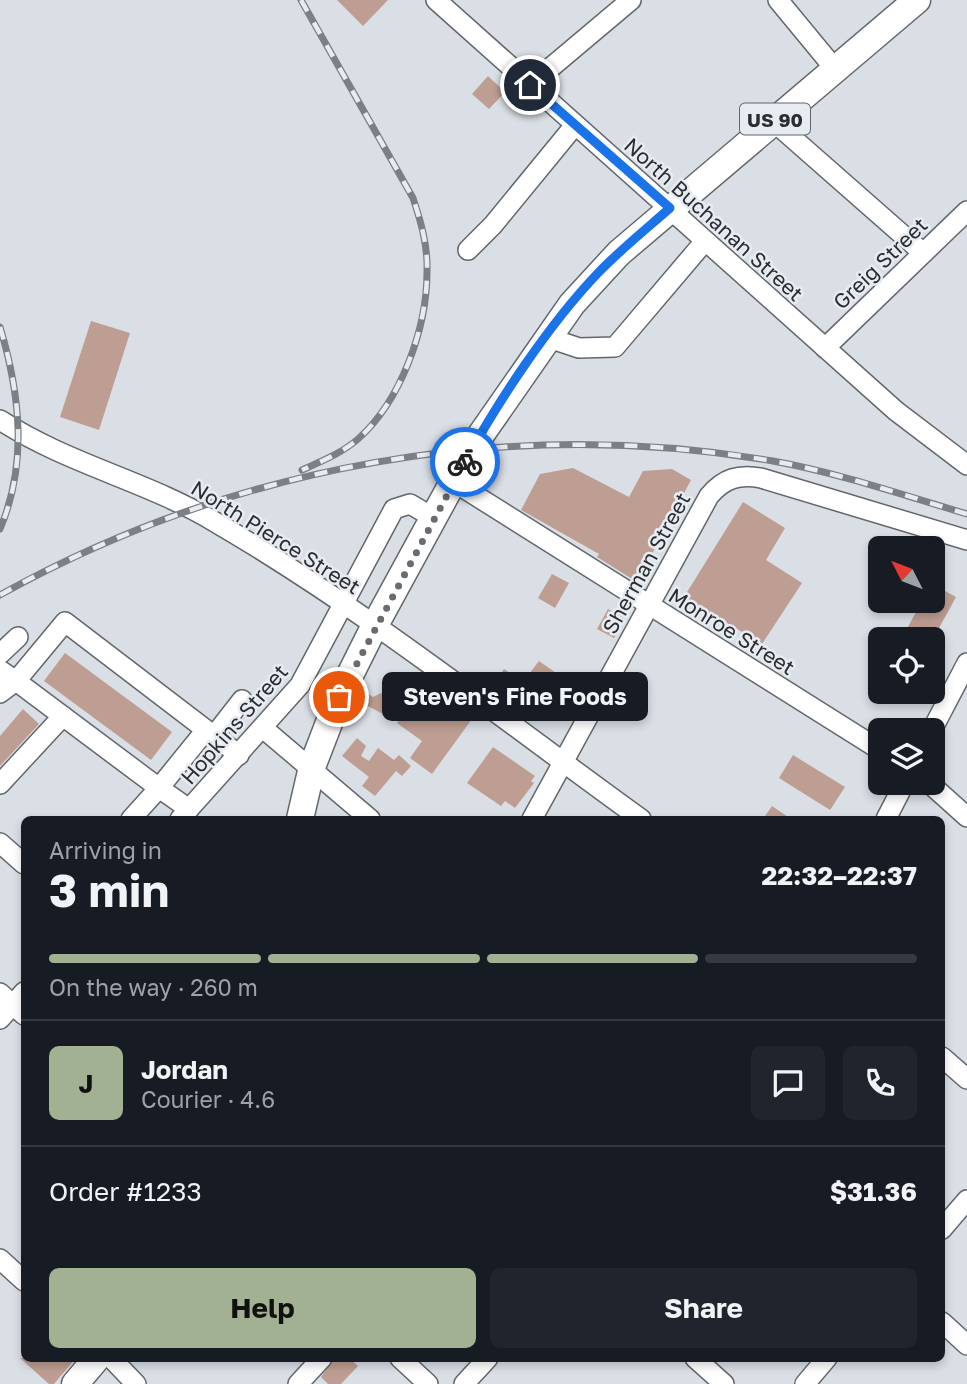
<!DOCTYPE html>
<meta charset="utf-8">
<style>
body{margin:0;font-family:"Golos Text",sans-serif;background:#20242c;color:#f1f3f6;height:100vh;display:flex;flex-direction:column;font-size:26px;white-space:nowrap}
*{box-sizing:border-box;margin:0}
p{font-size:23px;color:#9ea1a6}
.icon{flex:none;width:38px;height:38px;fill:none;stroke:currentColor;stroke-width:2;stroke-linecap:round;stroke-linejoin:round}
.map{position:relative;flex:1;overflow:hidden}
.panel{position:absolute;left:21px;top:816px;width:924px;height:546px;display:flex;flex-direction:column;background:#171b24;border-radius:10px;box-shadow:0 4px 10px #0003}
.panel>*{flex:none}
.needle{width:46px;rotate:312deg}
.fabs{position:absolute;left:868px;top:536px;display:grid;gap:14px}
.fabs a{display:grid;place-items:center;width:77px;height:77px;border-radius:10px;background:#171b24;box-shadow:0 4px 10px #0003;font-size:35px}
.pin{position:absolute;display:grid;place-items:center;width:60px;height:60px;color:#fff;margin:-30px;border:4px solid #fff;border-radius:50%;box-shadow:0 2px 7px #0007}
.courier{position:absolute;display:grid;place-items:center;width:70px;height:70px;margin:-35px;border:5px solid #1a73e8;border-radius:50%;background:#fff;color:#222;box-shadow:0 2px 9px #0007}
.bubble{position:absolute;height:49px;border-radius:10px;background:#171b24;box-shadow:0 4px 10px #0003;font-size:23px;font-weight:700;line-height:49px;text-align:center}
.head em{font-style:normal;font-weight:700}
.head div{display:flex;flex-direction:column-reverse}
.head{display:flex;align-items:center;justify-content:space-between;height:119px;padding:0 28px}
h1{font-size:46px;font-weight:700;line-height:52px}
.bar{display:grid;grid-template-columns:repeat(4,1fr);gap:10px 7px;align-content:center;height:84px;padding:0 28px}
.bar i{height:9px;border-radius:5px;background:#363941}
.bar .current{background:#a2b191}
.bar p{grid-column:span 4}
.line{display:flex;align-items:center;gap:18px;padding:0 28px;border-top:2px solid #363941}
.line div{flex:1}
.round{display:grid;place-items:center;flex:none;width:74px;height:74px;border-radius:10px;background:#20242c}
.primary-button{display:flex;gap:14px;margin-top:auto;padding:14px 28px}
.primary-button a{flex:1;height:80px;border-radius:10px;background:#a2b191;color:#111;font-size:28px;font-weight:700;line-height:80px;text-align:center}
.primary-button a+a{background:#20242c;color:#f1f3f6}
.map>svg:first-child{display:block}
.building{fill:#be9e92}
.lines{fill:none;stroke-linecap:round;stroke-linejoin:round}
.minor-casing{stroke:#62676d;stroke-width:22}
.major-casing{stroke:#62676d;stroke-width:29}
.minor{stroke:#fff;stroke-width:19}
.major{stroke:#fff;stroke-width:26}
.rail-casing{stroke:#7c8084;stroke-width:7}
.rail{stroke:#e6ecf2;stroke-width:4.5;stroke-dasharray:13;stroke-linecap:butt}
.done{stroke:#686b6f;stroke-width:7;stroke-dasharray:0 12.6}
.route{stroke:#1a73e8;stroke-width:9}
.labels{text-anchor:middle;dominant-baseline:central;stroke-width:5;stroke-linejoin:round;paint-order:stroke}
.shield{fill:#e6ecf2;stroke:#63666a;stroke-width:2}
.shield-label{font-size:19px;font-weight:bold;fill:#2b2d2f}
.street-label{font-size:21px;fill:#2b2d2f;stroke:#e6ecf2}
</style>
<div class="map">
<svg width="967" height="1384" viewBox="0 0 967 1384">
<rect width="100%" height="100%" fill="#d9dfe5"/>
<g class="building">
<polygon points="337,0 388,0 363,26"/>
<polygon points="488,76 505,92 489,109 472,94"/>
<polygon points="91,321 130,333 99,430 60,417"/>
<polygon points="573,468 629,497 643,471 672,469 691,480 637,582 597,557 599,554 521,510 540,474"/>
<polygon points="743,502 785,528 766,560 802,583 762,644 684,597"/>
<polygon points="552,574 569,583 555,608 538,598"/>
<polygon points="936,586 956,597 933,639 913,639 904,634 916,612 895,600 933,600"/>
<polygon points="608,609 625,619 614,638 597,629"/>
<polygon points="65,653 172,732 151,760 44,681"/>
<polygon points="539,661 559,675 536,707 531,709 511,695 505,704 488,691 504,669 523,682"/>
<polygon points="365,692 373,697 381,693 391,698 383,714 360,702"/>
<polygon points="419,699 441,715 447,708 452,712 456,707 472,719 432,774 410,758 422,741 397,723 409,706 412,708"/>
<polygon points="23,709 39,724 0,766 0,736"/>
<polygon points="357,738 366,746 361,756 369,761 378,748 394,760 399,755 411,766 402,776 396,771 375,796 362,786 369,777 342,756"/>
<polygon points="493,747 535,776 531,781 534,783 515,808 505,801 501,806 467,783"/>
<polygon points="793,755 845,787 830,810 779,778"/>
<polygon points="772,806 791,819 763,819"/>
<polygon points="20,1358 76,1358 54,1384 49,1384"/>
<polygon points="334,1358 349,1358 358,1366 341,1384 328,1384 321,1377"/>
</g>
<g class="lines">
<defs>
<g id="minor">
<polyline points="436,0 896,411 967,465"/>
<polyline points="778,0 835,69"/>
<polyline points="530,85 631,0"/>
<polyline points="773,121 922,252"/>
<polyline points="468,250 493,225 575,125"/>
<polyline points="546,337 579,348 615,347 705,241"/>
<polyline points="825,348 967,211"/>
<path d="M0,420C67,464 147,481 215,522C364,609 501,718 641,819"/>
<polyline points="454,482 880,750"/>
<polyline points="0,654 18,637"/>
<polyline points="0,670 16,681 0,693"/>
<polyline points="264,729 370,819"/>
<path d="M206,730L159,788L16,681L65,622C123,666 181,711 239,755"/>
<polyline points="932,730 967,663"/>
<polyline points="214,736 242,700"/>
<polyline points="928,782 967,817"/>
<polyline points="0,784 63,716"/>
<polyline points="131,819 159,788 189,809"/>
<polyline points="180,819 300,685 394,509 410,504 434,518"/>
<path d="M532,819L709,496C724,478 739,474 761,478L967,540"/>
<polyline points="886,819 905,782"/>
<polyline points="0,843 24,864"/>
<polyline points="0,993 24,1015"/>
<polyline points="0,1019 24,992"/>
<polyline points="942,1057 967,1079"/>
<polyline points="942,1229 967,1200"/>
<polyline points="0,1259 24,1281"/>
<polyline points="942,1322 967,1345"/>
<polyline points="111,1358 136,1384"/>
<polyline points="400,1358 428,1384"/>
<polyline points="695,1358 724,1384"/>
<polyline points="298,1384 322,1358"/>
<polyline points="464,1384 488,1358"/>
<polyline points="805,1384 827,1358"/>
</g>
<g id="major">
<polyline points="300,819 312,767 339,697 374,627 471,449 572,304 619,253 917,0"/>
<polyline points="75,1384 97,1358"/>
</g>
</defs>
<use href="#minor" class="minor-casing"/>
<use href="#major" class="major-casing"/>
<use href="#minor" class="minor"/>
<use href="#major" class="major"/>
<defs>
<g id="rail">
<path d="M301,0L413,198C421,222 428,246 427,272C427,328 401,401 358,439C342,453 322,461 302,470"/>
<path d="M0,327C20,394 28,463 0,529"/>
<path d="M0,595C234,465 509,416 773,461C839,473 903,495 967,514"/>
</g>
</defs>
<use href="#rail" class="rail-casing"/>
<use href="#rail" class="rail"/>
</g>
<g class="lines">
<polyline class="done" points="339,697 465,462"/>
<path class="route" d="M465,462C498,401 550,323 598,273C620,250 645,230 670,208L530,85"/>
</g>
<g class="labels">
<rect class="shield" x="740" y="103.5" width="70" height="31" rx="5"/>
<g class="shield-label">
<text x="775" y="119">US 90</text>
</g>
<g class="street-label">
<text transform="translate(714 219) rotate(42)">North Buchanan Street</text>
<text transform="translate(880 263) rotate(-44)">Greig Street</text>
<text transform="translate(276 537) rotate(32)">North Pierce Street</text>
<text transform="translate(646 563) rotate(-61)">Sherman Street</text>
<text transform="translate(732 631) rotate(32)">Monroe Street</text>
<text transform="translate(234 724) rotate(-49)">Hopkins Street</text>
</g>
</g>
</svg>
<div class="fabs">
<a><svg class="needle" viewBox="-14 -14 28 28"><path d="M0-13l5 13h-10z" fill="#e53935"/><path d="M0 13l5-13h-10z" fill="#9ea1a6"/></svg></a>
<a><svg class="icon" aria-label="locate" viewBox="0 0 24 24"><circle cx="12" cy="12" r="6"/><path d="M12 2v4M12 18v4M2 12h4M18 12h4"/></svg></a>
<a><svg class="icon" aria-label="layers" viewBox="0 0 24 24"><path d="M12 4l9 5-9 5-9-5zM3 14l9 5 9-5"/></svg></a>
</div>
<div class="pin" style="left:339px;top:697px;background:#ea580c"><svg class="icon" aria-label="bag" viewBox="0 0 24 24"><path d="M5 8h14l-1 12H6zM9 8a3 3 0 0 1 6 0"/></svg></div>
<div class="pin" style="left:530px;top:85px;background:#1f2937"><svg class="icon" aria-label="home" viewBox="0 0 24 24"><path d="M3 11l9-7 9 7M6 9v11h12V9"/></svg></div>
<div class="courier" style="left:465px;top:462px"><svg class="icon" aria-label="bike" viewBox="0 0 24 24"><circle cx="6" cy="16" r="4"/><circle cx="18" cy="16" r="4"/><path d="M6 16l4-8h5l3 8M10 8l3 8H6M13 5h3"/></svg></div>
<div class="bubble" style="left:382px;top:672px;width:266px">Steven's Fine Foods</div>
<section class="panel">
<div class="head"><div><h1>3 min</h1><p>Arriving in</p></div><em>22:32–22:37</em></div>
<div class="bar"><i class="current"></i><i class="current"></i><i class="current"></i><i></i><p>On the way · 260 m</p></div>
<div class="line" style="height:126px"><b class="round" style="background:#a2b191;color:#111">J</b><div><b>Jordan</b><p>Courier · 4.6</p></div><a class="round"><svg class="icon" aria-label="chat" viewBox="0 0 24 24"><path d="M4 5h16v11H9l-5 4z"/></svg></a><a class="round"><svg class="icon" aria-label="phone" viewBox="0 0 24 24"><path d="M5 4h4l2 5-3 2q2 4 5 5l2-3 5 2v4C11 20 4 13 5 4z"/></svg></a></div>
<div class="line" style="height:91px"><div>Order #1233</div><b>$31.36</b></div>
<div class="primary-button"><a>Help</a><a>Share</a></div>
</section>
</div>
